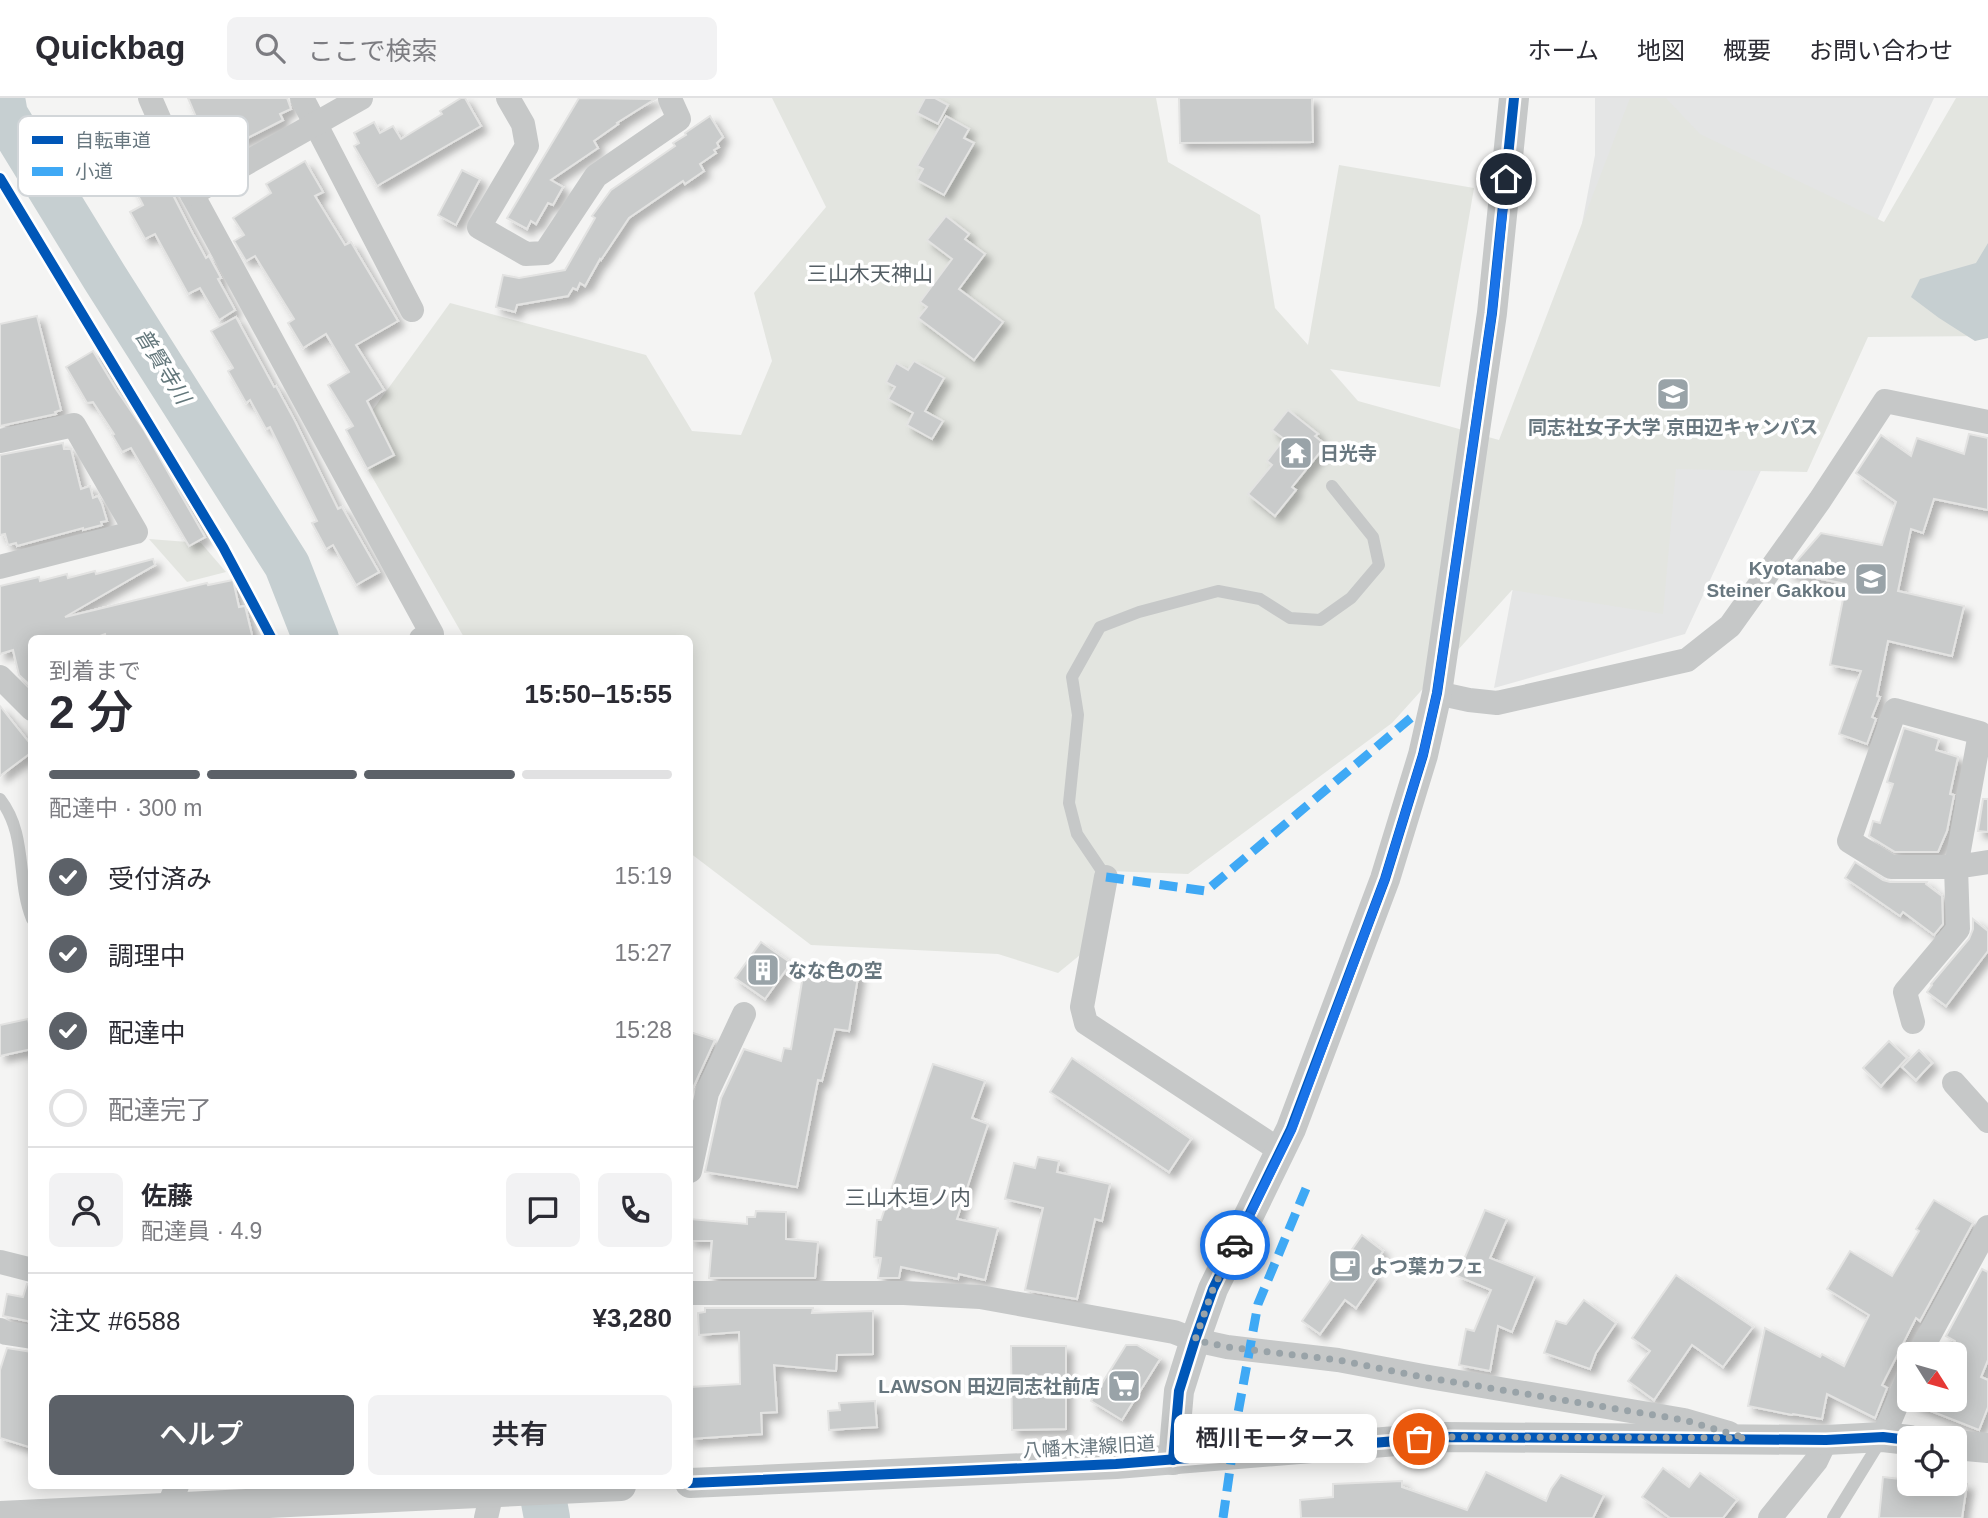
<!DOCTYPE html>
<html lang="ja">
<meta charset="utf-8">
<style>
body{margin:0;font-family:Helvetica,"Noto Sans JP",sans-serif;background:#f2f2f3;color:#2b2b33;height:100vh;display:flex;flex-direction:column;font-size:26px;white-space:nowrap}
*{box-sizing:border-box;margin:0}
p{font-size:23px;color:#7c7c81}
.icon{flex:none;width:38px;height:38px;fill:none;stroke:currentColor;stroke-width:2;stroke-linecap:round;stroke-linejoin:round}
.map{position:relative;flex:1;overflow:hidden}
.drawer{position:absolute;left:28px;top:537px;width:665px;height:854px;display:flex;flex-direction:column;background:#fff;border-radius:10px;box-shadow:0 4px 18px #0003}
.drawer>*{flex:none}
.needle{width:46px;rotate:127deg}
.tools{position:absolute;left:1897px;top:1244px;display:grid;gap:14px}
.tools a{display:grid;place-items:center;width:70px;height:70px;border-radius:10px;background:#fff;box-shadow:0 4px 18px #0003;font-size:35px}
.pin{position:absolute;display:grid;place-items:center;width:60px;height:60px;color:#fff;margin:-30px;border:4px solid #fff;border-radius:50%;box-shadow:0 2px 7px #0007}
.courier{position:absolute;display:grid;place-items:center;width:70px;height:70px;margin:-35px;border:5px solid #1a73e8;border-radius:50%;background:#fff;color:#222;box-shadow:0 2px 9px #0007}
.bubble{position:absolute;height:49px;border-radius:10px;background:#fff;box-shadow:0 4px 18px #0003;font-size:23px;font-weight:600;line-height:49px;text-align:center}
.headline em{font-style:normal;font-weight:600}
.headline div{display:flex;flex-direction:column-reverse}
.headline{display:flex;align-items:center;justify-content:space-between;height:119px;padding:0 21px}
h1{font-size:46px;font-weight:600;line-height:52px}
.bar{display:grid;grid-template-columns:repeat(4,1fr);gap:10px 7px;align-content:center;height:84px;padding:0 21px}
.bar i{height:9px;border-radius:5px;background:#e1e1e2}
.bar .current{background:#5c6168}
.bar p{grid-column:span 4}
.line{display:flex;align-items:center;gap:18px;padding:0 21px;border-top:2px solid #e1e1e2}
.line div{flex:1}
.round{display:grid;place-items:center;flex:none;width:74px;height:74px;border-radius:10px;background:#f2f2f3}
ol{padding:0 21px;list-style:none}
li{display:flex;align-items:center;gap:21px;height:77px}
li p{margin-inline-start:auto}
li .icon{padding:7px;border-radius:50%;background:#5c6168;color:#fff;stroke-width:4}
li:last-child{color:#7c7c81}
li i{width:38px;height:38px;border:4px solid #e1e1e2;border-radius:50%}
.primary-button{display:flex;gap:14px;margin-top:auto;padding:14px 21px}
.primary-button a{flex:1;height:80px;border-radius:10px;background:#5c6168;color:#fff;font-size:28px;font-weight:600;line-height:80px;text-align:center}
.primary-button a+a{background:#f2f2f3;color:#2b2b33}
header{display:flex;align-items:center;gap:42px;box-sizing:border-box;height:98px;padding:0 35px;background:#fff;border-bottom:2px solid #e1e1e2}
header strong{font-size:33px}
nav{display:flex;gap:38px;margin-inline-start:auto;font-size:24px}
.search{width:490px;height:63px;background:#f2f2f3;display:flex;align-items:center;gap:18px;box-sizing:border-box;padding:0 24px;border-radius:10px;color:#7c7c81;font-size:26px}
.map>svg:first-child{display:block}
.built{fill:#e4e5e5}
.green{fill:#e3e5e0}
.water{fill:#c6cfd1}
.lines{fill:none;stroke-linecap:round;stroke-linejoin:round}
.river{stroke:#c6cfd1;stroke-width:46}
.building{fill:#c9cbcb;stroke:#e3e3e2;stroke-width:2;filter:url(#shadow)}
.service{stroke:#c6c8c8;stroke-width:12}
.minor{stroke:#c6c8c8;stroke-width:24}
.tertiary{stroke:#c6c8c8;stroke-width:30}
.quiet{stroke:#3fa9f5;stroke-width:9;stroke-dasharray:18 9;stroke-linecap:butt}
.cycleway-casing{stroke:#fff;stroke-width:15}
.cycleway{stroke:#0057b8;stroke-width:10}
.done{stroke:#99a3a8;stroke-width:7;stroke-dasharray:0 12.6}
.route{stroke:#1a73e8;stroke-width:9}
.labels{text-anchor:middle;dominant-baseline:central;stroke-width:7;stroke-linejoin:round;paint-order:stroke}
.poi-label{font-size:19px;font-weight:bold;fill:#68777f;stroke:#fff;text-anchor:start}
.street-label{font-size:19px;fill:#68777f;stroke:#fff}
.neighbourhood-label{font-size:21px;fill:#555f65;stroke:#fff}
.water-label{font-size:21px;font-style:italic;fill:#63777b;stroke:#fff}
.key{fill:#fff;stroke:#d2d6d9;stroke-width:2}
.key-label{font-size:19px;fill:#68777f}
</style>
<header>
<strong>Quickbag</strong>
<div class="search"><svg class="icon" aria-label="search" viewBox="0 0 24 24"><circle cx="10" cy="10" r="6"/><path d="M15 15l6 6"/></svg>ここで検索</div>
<nav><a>ホーム</a><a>地図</a><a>概要</a><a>お問い合わせ</a></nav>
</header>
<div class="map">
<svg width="1988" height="1420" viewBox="0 0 1988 1420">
<defs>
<filter id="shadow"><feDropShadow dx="6" dy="6" stdDeviation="3.5" flood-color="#0004"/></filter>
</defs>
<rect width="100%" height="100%" fill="#f4f4f3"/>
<polygon class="built" points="1595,0 1934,0 1685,536 1494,590 1595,57"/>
<g class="green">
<polygon points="772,0 1156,0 1168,64 1260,117 1275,210 1308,247 1339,67 1474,90 1440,289 1330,271 1358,303 1499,342 1630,0 1666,0 1700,36 1884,124 1956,0 1988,0 1988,238 1868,239 1807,374 1676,371 1663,516 1512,492 1392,625 1188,776 1109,773 1080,857 1058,875 998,856 811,847 690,755 690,541 465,541 351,342 450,205 646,257 692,333 741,337 772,263 754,195 826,109"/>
<polygon points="149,441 201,445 226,474 187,484"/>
</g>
<polygon class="water" points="1988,145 1988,240 1975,243 1939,220 1911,199 1920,181 1976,165"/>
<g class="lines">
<g class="river">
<polyline points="2,0 5,17 105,180 287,467 316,541"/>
<polyline points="541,1388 547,1420"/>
</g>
</g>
<g class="building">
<polygon points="188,0 287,0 291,11 280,16 283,22 216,56 207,38 198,42 188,23 196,19"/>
<polygon points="461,0 465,0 481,28 377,88 354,48 359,45 354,35 374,24 380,35 393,28 401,41 442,16 440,13"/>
<polygon points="579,0 655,1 617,25 618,26 594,43 598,50 551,82 563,89 553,107 548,105 536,126 531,123 527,131 507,120"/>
<polygon points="925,0 935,0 948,7 938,26 917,15"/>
<polygon points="1179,0 1312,0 1313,44 1180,45"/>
<polygon points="710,18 723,39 717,45 719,49 714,52 716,55 700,66 704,73 685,86 683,83 629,120 601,162 600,161 585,188 580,185 577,192 573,190 568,198 517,207 515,214 496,209 503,177 519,180 565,172 595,120 592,118 611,92 675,48 673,45 686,37 685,35"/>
<polygon points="946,18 969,31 964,40 974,45 944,97 917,82 923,71 917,68"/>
<polygon points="134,21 193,136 206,160 209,158 221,180 218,181 235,212 219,222 200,190 188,196 155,136 145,141 130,114 143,107 119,60 101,69 88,44"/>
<polygon points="305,63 323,94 315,98 345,147 351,144 398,223 356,247 384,292 367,303 394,357 367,371 346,332 353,328 328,287 349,274 326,236 303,250 288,225 294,221 255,158 246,163 234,143 244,137 233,120 271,95 266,86"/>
<polygon points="462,72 480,81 456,127 438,117"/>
<polygon points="946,118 969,136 965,141 985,156 959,191 1003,224 974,262 918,220 927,209 920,204 952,161 927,142"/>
<polygon points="37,218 61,312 55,314 56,316 0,328 0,226"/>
<polygon points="236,219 274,289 276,288 295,323 338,411 342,409 379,474 356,487 333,447 326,451 312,425 317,423 270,329 266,331 250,302 246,305 228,273 233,270 211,233"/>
<polygon points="93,253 116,291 144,332 205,439 189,448 131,350 122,354 112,337 114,336 93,304 87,305 66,269"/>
<polygon points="914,263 944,280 925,313 943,323 932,341 907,327 913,315 888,301 895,289 886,284 896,265 908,272"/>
<polygon points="1288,312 1318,336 1315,338 1326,347 1292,389 1296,392 1275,418 1248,396 1272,367 1267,363 1284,341 1272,332"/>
<polygon points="1969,336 1988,340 1988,412 1934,401 1923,435 1911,431 1898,493 1964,508 1952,558 1888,543 1877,598 1880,599 1872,619 1876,621 1867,646 1839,636 1861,573 1830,567 1846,486 1787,474 1821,435 1882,447 1896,404 1856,375 1881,337 1911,358 1917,340 1964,356"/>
<polygon points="63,345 64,351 71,351 81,391 90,388 93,400 98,398 102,406 107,423 101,424 102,427 83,432 83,430 17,448 16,445 8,447 5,436 0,437 0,357"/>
<polygon points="153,461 155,467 65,519 207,485 208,487 233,482 239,509 245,508 253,541 106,541 105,536 92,541 32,541 32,589 19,577 13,552 0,556 0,488 39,479 40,483 67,476 68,480 95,473 96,476"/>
<polygon points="0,608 32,648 32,654 0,678"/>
<polygon points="1904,630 1939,641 1936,652 1958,659 1950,696 1954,697 1947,733 1938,754 1895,754 1869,738 1873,723 1880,725 1893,686 1887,684"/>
<polygon points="1983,701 1988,701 1988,734 1978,733"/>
<polygon points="1855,764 1883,782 1890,784 1927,784 1926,786 1942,798 1943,826 1934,837 1903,814 1900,818 1845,780"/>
<polygon points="1973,821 1988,833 1988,853 1946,908 1927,894 1932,887 1931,886 1969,841 1973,831"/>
<polygon points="761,844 791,865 765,901 735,880"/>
<polygon points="805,865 859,873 849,933 835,931 822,983 818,982 797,1089 705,1074 721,1000 744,951 781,963 784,950 791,951"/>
<polygon points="28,921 32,937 32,951 0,958 0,927"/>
<polygon points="690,934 715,942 693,990 690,990"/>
<polygon points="1889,943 1907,960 1881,988 1863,970"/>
<polygon points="1919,952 1932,965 1916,982 1902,969"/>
<polygon points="1072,960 1191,1041 1169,1074 1050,994"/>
<polygon points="933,966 985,983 972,1020 988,1026 957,1121 998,1130 985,1182 959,1176 958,1181 901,1169 899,1180 878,1180 881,1160 874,1159 877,1122 881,1122"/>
<polygon points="1038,1059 1059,1063 1057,1074 1110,1086 1102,1123 1095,1121 1077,1201 1025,1192 1043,1110 1005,1101 1014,1065 1035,1070"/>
<polygon points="1934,1102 1973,1125 1920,1223 1916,1220 1882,1287 1887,1290 1875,1320 1827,1296 1822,1321 1793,1316 1792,1317 1748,1308 1765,1230 1820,1259 1822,1256 1844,1268 1869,1217 1827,1191 1850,1153 1892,1178 1919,1133 1916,1131"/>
<polygon points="1485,1112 1507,1121 1490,1160 1535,1178 1512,1234 1498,1228 1490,1273 1459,1267 1466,1231 1474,1233 1491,1192 1457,1178"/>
<polygon points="756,1113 786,1114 786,1141 818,1144 815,1180 709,1180 712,1143 690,1143 690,1121 747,1126 747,1119 755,1119"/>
<polygon points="1362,1137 1383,1153 1369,1174 1377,1180 1356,1210 1345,1202 1320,1236 1302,1223"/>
<polygon points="1982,1171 1988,1174 1988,1262 1981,1279 1988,1282 1988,1309 1979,1332 1913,1306 1915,1302 1955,1302 1955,1243 1946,1238"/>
<polygon points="1676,1177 1753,1229 1723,1269 1692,1247 1654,1302 1628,1283 1650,1253 1632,1240"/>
<polygon points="27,1186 32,1187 32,1224 3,1218 7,1196 23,1199"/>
<polygon points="1584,1202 1616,1225 1596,1255 1590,1271 1544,1255 1556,1223 1566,1226"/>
<polygon points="705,1210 813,1210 812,1215 873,1213 873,1256 837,1257 836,1273 774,1267 777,1314 761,1315 762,1336 690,1341 690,1289 740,1286 739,1234 699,1237 698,1215 705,1214"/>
<polygon points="1126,1247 1137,1247 1160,1261 1122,1322 1091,1303"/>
<polygon points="1011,1248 1066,1248 1066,1331 1012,1332"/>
<polygon points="7,1250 32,1254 32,1350 0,1340 0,1272"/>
<polygon points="875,1303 877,1329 829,1332 828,1313 840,1312 839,1305"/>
<polygon points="1663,1370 1689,1389 1700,1375 1737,1402 1723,1420 1670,1420 1642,1399"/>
<polygon points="1486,1374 1546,1403 1551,1391 1561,1377 1604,1397 1593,1420 1301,1420 1300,1402 1333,1399 1333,1386 1402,1383 1402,1389 1467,1412"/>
<polygon points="1883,1379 1909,1382 1909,1386 1967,1386 1962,1420 1879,1420"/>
</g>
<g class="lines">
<g class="service">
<path d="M0,701C28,737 16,782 32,821"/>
<polyline points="1106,779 1077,736 1069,705 1078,617 1072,579 1100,529 1139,514 1218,493 1260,501 1290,520 1320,522 1351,500 1379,467 1373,439 1332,388"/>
<polyline points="1833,1420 1881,1342"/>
</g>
<g class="minor">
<polyline points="150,0 192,96 432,536 421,541"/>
<polyline points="302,0 412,212"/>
<polyline points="508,0 523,26 527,48 479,129 526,156 545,155 596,78 679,21 670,1"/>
<polyline points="192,96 361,0"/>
<polyline points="0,343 74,327 136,434 0,469"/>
<polyline points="0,579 32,611"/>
<polyline points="1437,595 1469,602 1497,605 1687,562 1730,528 1820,402 1885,303 1988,324"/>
<polyline points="1106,779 1082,909 1086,925 1281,1053"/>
<polyline points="1913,924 1905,894 1958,831 1956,769 1980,635 1895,612 1849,743 1891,769 1956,769 1988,764"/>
<polyline points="1954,985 1988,1023"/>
<polyline points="690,1073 707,995 744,916"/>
<polyline points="0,1164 32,1172"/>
<polyline points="690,1195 904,1195 980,1199 1174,1234 1195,1242 1227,1249 1338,1262 1423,1278 1684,1322 1729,1335"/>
<polyline points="0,1232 6,1235 32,1239"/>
<polyline points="1919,1256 1988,1129"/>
<polyline points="1883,1339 1909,1277"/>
<polyline points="163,1420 177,1388"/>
<polyline points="486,1420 492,1394 492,1388"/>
<polyline points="1770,1420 1816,1363 1826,1342"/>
</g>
<g class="tertiary">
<polyline points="1955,1347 1988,1350"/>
<polyline points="1173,1362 1179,1293 1195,1242 1213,1191 1291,1031 1385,781 1423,657 1437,595 1492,215 1514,0"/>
<polyline points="690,1385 1116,1366 1445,1339 1826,1342 1883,1339 1909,1342"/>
<polyline points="0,1418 621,1388"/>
</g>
<g class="quiet">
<polyline points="1106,779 1206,793 1412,619"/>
<polyline points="1223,1420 1238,1315 1258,1206 1307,1088"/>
</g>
<defs>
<g id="cycleway">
<polyline points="0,80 223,449 272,541"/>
<polyline points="1173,1362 1179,1293 1195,1242 1213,1191 1291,1031 1385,781 1423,657 1437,595 1492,215 1514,0"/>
<polyline points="690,1385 1116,1366 1445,1339 1826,1342 1883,1339 1909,1342"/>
</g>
</defs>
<use href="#cycleway" class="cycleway-casing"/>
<use href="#cycleway" class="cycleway"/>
</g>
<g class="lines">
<polyline class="done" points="1235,1147 1213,1191 1195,1242 1227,1249 1338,1262 1423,1279 1684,1322 1746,1340 1446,1339 1419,1341"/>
<polyline class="route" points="1235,1147 1292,1031 1385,781 1423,657 1437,595 1480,297 1492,215 1506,81"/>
</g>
<defs>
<symbol id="university-square" viewBox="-11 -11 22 22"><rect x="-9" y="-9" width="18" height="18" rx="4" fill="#99a3a8" stroke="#fff"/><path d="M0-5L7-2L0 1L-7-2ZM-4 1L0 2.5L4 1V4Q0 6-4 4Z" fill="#fff"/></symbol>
<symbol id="temple-square" viewBox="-11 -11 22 22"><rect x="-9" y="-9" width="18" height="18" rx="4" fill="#99a3a8" stroke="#fff"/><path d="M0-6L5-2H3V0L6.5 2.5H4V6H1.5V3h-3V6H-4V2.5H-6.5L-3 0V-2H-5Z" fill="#fff"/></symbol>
<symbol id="school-square" viewBox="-11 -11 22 22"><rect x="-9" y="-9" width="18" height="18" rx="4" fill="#99a3a8" stroke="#fff"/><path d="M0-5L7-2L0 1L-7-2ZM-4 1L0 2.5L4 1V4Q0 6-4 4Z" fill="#fff"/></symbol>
<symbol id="building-square" viewBox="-11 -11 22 22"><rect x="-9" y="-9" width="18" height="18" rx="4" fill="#99a3a8" stroke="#fff"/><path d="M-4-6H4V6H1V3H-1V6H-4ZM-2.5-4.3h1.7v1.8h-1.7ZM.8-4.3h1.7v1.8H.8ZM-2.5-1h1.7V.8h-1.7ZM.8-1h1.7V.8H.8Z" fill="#fff"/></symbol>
<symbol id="cafe-square" viewBox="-11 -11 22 22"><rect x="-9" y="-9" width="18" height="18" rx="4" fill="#99a3a8" stroke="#fff"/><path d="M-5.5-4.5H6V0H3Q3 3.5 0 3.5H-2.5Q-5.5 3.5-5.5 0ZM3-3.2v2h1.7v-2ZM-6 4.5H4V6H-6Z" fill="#fff"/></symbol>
<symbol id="supermarket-square" viewBox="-11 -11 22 22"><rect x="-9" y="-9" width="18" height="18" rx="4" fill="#99a3a8" stroke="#fff"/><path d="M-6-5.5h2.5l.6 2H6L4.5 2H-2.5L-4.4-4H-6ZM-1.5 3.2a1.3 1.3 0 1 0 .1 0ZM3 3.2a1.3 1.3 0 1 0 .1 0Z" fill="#fff"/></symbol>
</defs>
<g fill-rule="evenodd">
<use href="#university-square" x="1654" y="277" width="38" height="38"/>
<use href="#temple-square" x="1277" y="336" width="38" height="38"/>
<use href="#school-square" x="1852" y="462" width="38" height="38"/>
<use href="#building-square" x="744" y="853" width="38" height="38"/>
<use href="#cafe-square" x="1326" y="1149" width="38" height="38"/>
<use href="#supermarket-square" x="1105" y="1269" width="38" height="38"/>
</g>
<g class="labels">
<g class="poi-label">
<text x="1673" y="329" text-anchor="middle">同志社女子大学 京田辺キャンパス</text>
<text x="1320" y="355">日光寺</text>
<text x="1846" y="470" text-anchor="end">Kyotanabe<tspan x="1846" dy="22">Steiner Gakkou</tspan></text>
<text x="788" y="872">なな色の空</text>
<text x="1370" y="1168">よつ葉カフェ</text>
<text x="1100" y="1288" text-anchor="end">LAWSON 田辺同志社前店</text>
</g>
<g class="street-label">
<text transform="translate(1089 1349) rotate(-3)">八幡木津線旧道</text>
</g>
<g class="neighbourhood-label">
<text x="870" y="175">三山木天神山</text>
<text x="908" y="1099">三山木垣ノ内</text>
</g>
<g class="water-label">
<text transform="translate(163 268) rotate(58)">普賢寺川</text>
</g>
</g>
<rect x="18" y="18" width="230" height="80" rx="10" class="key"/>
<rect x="32" y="38" width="31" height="8" fill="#0057b8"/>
<rect x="32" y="69" width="31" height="9" fill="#3fa9f5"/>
<g class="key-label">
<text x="75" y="49">自転車道</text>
<text x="75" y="80">小道</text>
</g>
</svg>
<div class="tools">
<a><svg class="needle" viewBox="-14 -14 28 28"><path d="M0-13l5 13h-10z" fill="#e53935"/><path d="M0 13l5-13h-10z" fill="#7c7c81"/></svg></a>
<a><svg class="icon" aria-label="locate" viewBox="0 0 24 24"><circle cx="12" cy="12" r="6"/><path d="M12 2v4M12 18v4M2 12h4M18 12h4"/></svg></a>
</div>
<div class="pin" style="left:1419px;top:1341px;background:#ea580c"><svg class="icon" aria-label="bag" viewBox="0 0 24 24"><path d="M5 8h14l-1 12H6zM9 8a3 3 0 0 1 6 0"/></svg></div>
<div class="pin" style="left:1506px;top:81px;background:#1f2937"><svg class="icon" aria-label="home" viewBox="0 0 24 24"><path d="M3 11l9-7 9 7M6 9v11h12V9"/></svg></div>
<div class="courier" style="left:1235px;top:1147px"><svg class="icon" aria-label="car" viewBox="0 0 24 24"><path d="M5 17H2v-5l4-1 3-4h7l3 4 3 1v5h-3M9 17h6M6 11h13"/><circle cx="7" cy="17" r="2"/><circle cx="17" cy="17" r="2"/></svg></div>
<div class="bubble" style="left:1174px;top:1316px;width:203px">栖川モータース</div>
<section class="drawer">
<div class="headline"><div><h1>2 分</h1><p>到着まで</p></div><em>15:50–15:55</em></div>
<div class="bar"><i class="current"></i><i class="current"></i><i class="current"></i><i></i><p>配達中 · 300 m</p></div>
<ol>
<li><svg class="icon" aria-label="check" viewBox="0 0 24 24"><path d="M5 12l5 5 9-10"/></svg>受付済み<p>15:19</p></li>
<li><svg class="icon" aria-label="check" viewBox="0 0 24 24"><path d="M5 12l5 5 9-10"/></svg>調理中<p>15:27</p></li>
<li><svg class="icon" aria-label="check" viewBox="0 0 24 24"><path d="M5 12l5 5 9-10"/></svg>配達中<p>15:28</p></li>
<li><i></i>配達完了</li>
</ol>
<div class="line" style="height:126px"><a class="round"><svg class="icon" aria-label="person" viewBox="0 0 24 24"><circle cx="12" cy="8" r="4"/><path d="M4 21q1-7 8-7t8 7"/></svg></a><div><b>佐藤</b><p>配達員 · 4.9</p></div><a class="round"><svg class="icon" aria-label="chat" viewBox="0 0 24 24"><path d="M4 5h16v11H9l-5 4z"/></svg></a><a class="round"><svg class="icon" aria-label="phone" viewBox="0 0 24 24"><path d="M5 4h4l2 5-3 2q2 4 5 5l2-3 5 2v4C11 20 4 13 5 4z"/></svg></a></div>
<div class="line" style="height:91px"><div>注文 #6588</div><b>¥3,280</b></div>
<div class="primary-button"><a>ヘルプ</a><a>共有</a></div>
</section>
</div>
